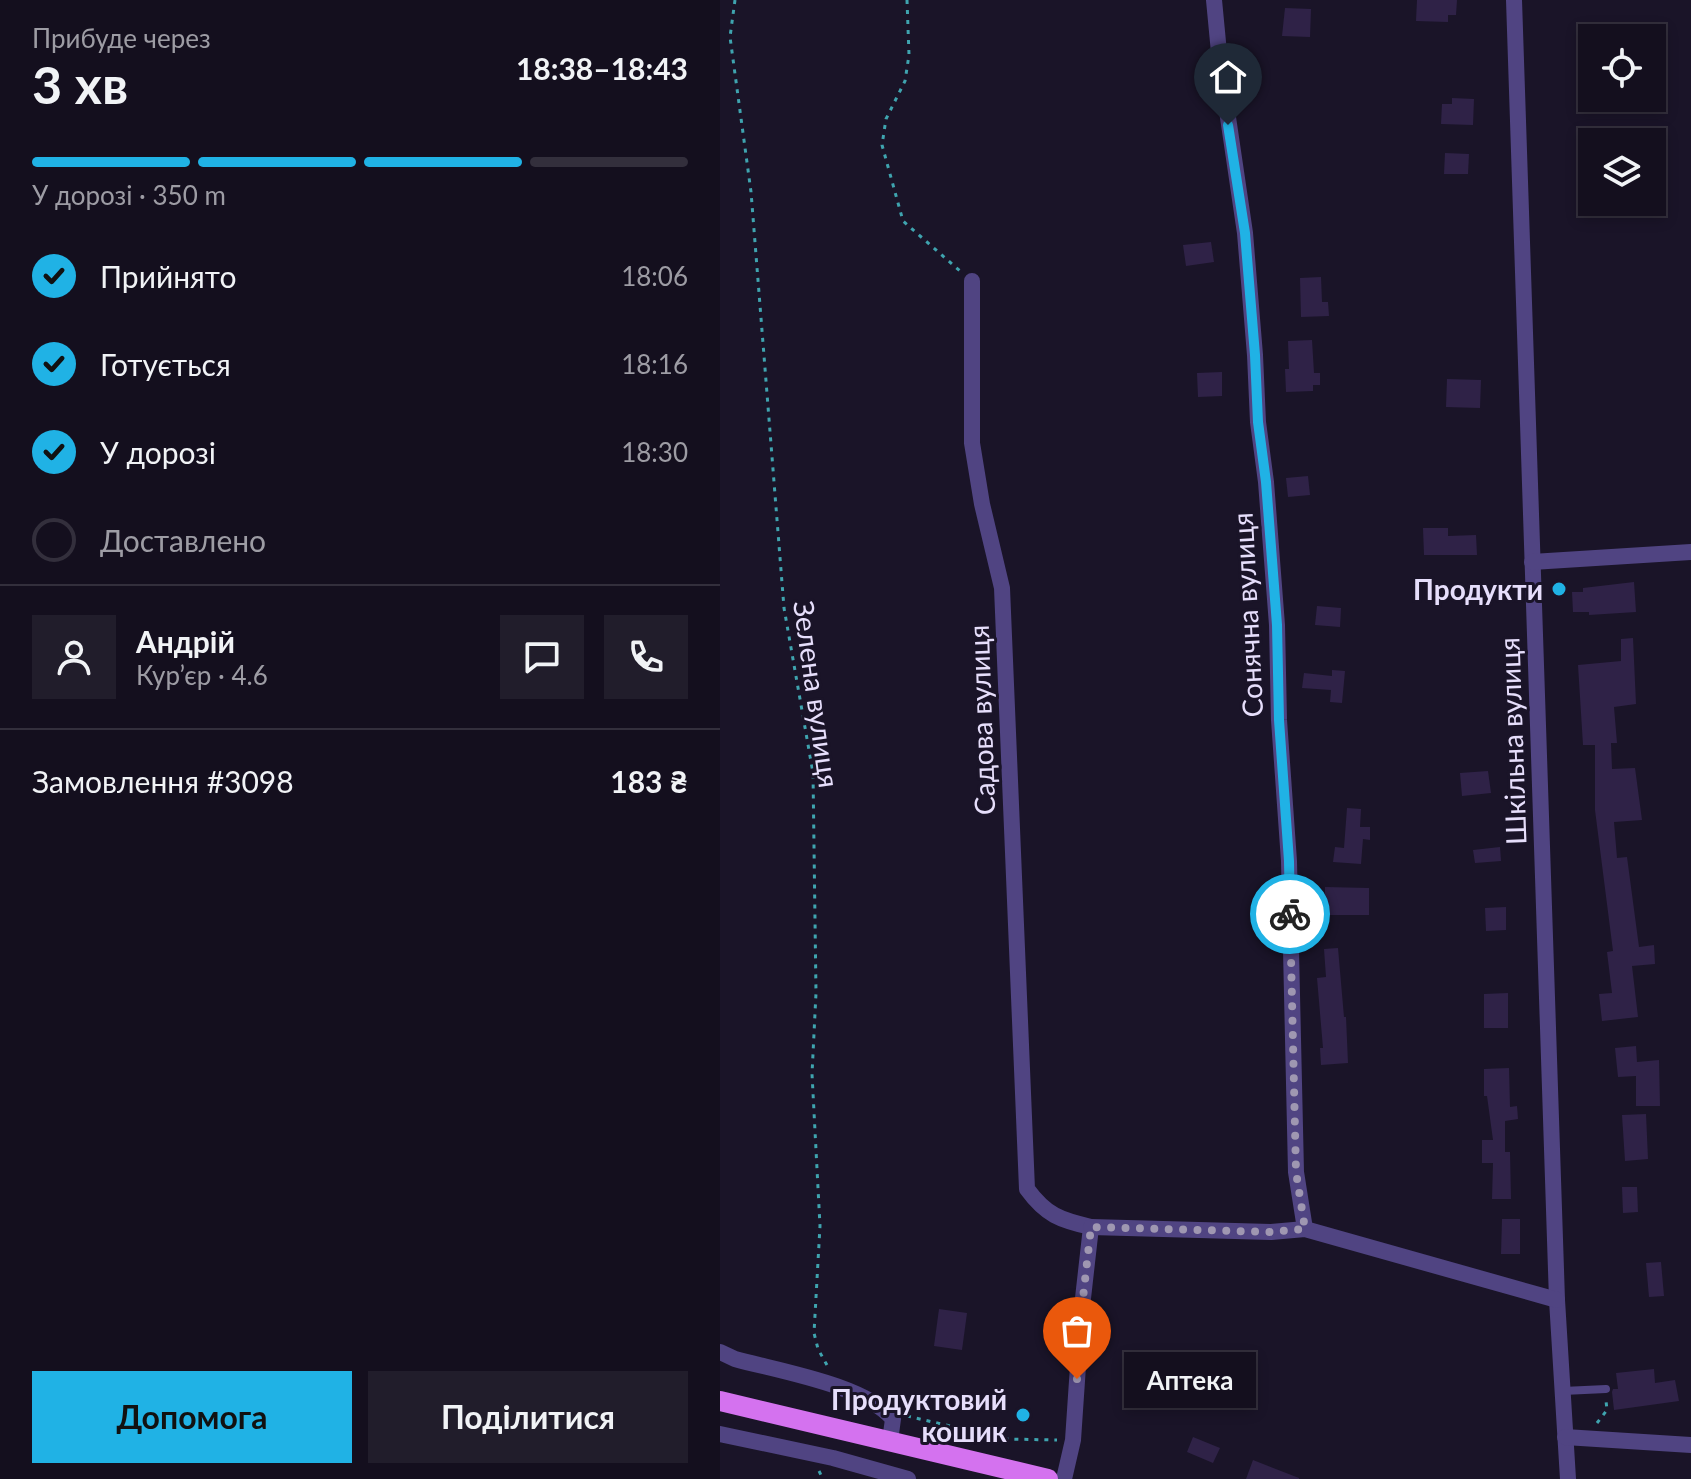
<!DOCTYPE html>
<html lang="uk">
<meta charset="utf-8">
<style>
body{margin:0;font-family:Lato,sans-serif;background:#211d2b;color:#f1f3f6;height:100vh;display:flex;flex-direction:column;font-size:30px;white-space:nowrap}
*{box-sizing:border-box;margin:0}
p{font-size:26px;color:#9d9ca4}
.icon{flex:none;width:44px;height:44px;fill:none;stroke:currentColor;stroke-width:2;stroke-linecap:round;stroke-linejoin:round}
.map{position:relative;flex:1;overflow:hidden}
.panel{display:flex;flex-direction:column;background:#140f1e;width:720px}
.panel>*{flex:none}
.buttons{position:absolute;left:858px;top:24px;display:grid;gap:16px}
.buttons a{display:grid;place-items:center;width:88px;height:88px;border-radius:0px;background:#140f1e;box-shadow:0 4px 12px #0003,0 0 0 2px #332f3c;font-size:40px}
.pin{position:absolute;display:grid;place-items:center;width:68px;height:68px;color:#fff;margin:-82px -34px;border-radius:50% 50% 50% 0;rotate:-45deg;box-shadow:0 0 8px #0007}
.pin .icon{rotate:45deg}
.courier{position:absolute;display:grid;place-items:center;width:80px;height:80px;margin:-40px;border:6px solid #20b2e5;border-radius:50%;background:#fff;color:#222;box-shadow:0 2px 10px #0007}
.bubble{position:absolute;height:56px;border-radius:0px;background:#140f1e;box-shadow:0 4px 12px #0003,0 0 0 2px #332f3c;font-size:26px;font-weight:700;line-height:56px;text-align:center}
.headline em{font-style:normal;font-weight:700}
.headline div{display:flex;flex-direction:column-reverse}
.headline{display:flex;align-items:center;justify-content:space-between;height:136px;padding:0 32px}
h1{font-size:52px;font-weight:700;line-height:60px}
.bar{display:grid;grid-template-columns:repeat(4,1fr);gap:12px 8px;align-content:center;height:96px;padding:0 32px}
.bar i{height:10px;border-radius:6px;background:#332f3c}
.bar .on{background:#20b2e5}
.bar p{grid-column:span 4}
.line{display:flex;align-items:center;gap:20px;padding:0 32px;border-top:2px solid #332f3c}
.line div{flex:1}
.round{display:grid;place-items:center;flex:none;width:84px;height:84px;border-radius:0px;background:#211d2b}
ol{padding:0 32px;list-style:none}
li{display:flex;align-items:center;gap:24px;height:88px}
li p{margin-inline-start:auto}
li .icon{padding:8px;border-radius:50%;background:#20b2e5;color:#111;stroke-width:4}
li:last-child{color:#9d9ca4}
li i{width:44px;height:44px;border:4px solid #332f3c;border-radius:50%}
.button{display:flex;gap:16px;margin-top:auto;padding:16px 32px}
.button a{flex:1;height:92px;border-radius:0px;background:#20b2e5;color:#111;font-size:32px;font-weight:700;line-height:92px;text-align:center}
.button a+a{background:#211d2b;color:#f1f3f6}
main{display:flex;flex:1;min-height:0}
.map>svg:first-child{display:block}
.building{fill:#2f2247}
.lines{fill:none;stroke-linecap:round;stroke-linejoin:round}
.path{stroke:#3fa4af;stroke-width:3;stroke-dasharray:4 6;stroke-linecap:butt}
.service{stroke:#504482;stroke-width:8}
.minor{stroke:#504482;stroke-width:16}
.primary{stroke:#d472ef;stroke-width:20}
.done{stroke:#9f97b1;stroke-width:8;stroke-dasharray:0 14.4}
.route{stroke:#20b2e5;stroke-width:10}
.poi-dot{fill:#20b2e5;stroke:#1a1428;stroke-width:3}
.labels{text-anchor:middle;dominant-baseline:central;stroke-width:6;stroke-linejoin:round;paint-order:stroke}
.poi-label{font-size:28px;font-weight:bold;fill:#e6defb;stroke:#1a1428;text-anchor:end}
.street-label{font-size:28px;fill:#e6defb;stroke:#1a1428}
</style>
<main>
<section class="panel">
<div class="headline"><div><h1>3 хв</h1><p>Прибуде через</p></div><em>18:38–18:43</em></div>
<div class="bar"><i class="on"></i><i class="on"></i><i class="on"></i><i></i><p>У дорозі · 350 m</p></div>
<ol>
<li><svg class="icon" aria-label="check" viewBox="0 0 24 24"><path d="M5 12l5 5 9-10"/></svg>Прийнято<p>18:06</p></li>
<li><svg class="icon" aria-label="check" viewBox="0 0 24 24"><path d="M5 12l5 5 9-10"/></svg>Готується<p>18:16</p></li>
<li><svg class="icon" aria-label="check" viewBox="0 0 24 24"><path d="M5 12l5 5 9-10"/></svg>У дорозі<p>18:30</p></li>
<li><i></i>Доставлено</li>
</ol>
<div class="line" style="height:144px"><a class="round"><svg class="icon" aria-label="person" viewBox="0 0 24 24"><circle cx="12" cy="8" r="4"/><path d="M4 21q1-7 8-7t8 7"/></svg></a><div><b>Андрій</b><p>Кур’єр · 4.6</p></div><a class="round"><svg class="icon" aria-label="chat" viewBox="0 0 24 24"><path d="M4 5h16v11H9l-5 4z"/></svg></a><a class="round"><svg class="icon" aria-label="phone" viewBox="0 0 24 24"><path d="M5 4h4l2 5-3 2q2 4 5 5l2-3 5 2v4C11 20 4 13 5 4z"/></svg></a></div>
<div class="line" style="height:104px"><div>Замовлення #3098</div><b>183 ₴</b></div>
<div class="button"><a>Допомога</a><a>Поділитися</a></div>
</section>
<div class="map">
<svg width="971" height="1479" viewBox="0 0 971 1479">
<rect width="100%" height="100%" fill="#1a1428"/>
<g class="building">
<polygon points="697,0 737,0 736,15 728,15 728,22 696,21"/>
<polygon points="565,8 591,9 590,37 562,36"/>
<polygon points="732,98 754,99 753,125 721,124 722,104 732,104"/>
<polygon points="725,153 749,154 748,174 724,174"/>
<polygon points="491,242 494,262 466,266 463,245"/>
<polygon points="601,277 602,302 608,302 609,316 581,317 580,278"/>
<polygon points="592,340 594,373 600,373 600,385 593,385 593,391 566,392 565,369 569,369 568,341"/>
<polygon points="502,372 502,396 478,397 477,373"/>
<polygon points="727,379 761,380 760,408 726,407"/>
<polygon points="588,476 590,495 568,497 566,478"/>
<polygon points="703,528 728,528 728,536 756,535 757,555 704,555"/>
<polygon points="914,582 916,612 869,615 869,612 853,612 852,592 863,592 863,588"/>
<polygon points="597,606 621,608 620,627 595,625"/>
<polygon points="913,638 916,704 894,707 897,743 891,743 892,769 915,768 922,820 894,822 897,858 907,857 919,947 934,945 935,964 912,966 918,1017 882,1021 879,994 892,993 887,952 893,951 875,810 875,745 863,745 858,665 901,661 901,639"/>
<polygon points="612,670 625,671 622,703 610,702 611,690 582,688 584,673 612,676"/>
<polygon points="768,771 771,793 742,796 740,773"/>
<polygon points="627,808 641,809 640,827 650,827 650,840 643,839 641,864 613,862 615,847 624,848"/>
<polygon points="780,847 781,861 755,863 753,850"/>
<polygon points="605,887 649,888 649,915 605,915"/>
<polygon points="786,907 786,930 766,931 765,908"/>
<polygon points="618,948 624,1017 626,1017 628,1063 601,1065 600,1048 603,1048 597,978 606,977 604,949"/>
<polygon points="788,993 788,1028 764,1028 764,994"/>
<polygon points="916,1046 917,1062 939,1060 940,1106 916,1106 916,1076 898,1077 895,1048"/>
<polygon points="789,1068 790,1107 797,1106 798,1119 785,1121 785,1152 790,1152 791,1199 772,1199 773,1163 762,1163 762,1140 773,1140 767,1096 764,1096 764,1069"/>
<polygon points="926,1114 928,1159 905,1161 902,1115"/>
<polygon points="902,1187 917,1187 918,1212 903,1213"/>
<polygon points="782,1219 800,1219 800,1254 781,1254"/>
<polygon points="941,1262 944,1296 929,1297 926,1263"/>
<polygon points="219,1309 247,1313 242,1350 214,1346"/>
<polygon points="934,1369 935,1383 955,1380 959,1401 894,1410 892,1392 893,1389 898,1389 896,1373"/>
<polygon points="473,1437 500,1448 493,1463 467,1452"/>
<polygon points="533,1460 579,1478 579,1479 526,1479"/>
</g>
<g class="lines">
<g class="path">
<polyline points="15,0 10,37 31,192 64,608 93,773 96,993 92,1074 100,1226 94,1333 98,1349 108,1367"/>
<polyline points="187,0 189,55 185,81 166,119 162,145 183,221 240,271"/>
<polyline points="187,1416 286,1439 337,1440"/>
<polyline points="877,1423 887,1410 886,1401"/>
<polyline points="99,1471 103,1479"/>
</g>
<polyline class="service" points="843,1391 886,1389"/>
<g class="minor">
<polyline points="494,0 500,63 525,233 535,355 538,422 546,482 557,625 559,720 569,861 576,1172 585,1229"/>
<polyline points="794,0 837,1300 848,1479"/>
<path d="M252,281V443L262,504L282,588L307,1189C326,1215 340,1220 371,1227L362,1307L353,1440L344,1479"/>
<polyline points="812,562 971,552"/>
<polyline points="371,1227 551,1232 585,1229 837,1300"/>
<path d="M0,1352L15,1359C58,1371 145,1385 173,1419L170,1441"/>
<polyline points="0,1434 113,1458 188,1479"/>
<polyline points="845,1437 971,1445"/>
</g>
<polyline class="primary" points="0,1401 328,1479"/>
</g>
<g class="lines">
<polyline class="done" points="357,1379 362,1307 371,1227 551,1232 585,1229 576,1172 570,914"/>
<polyline class="route" points="508,125 525,233 535,355 538,422 546,482 557,625 559,720 569,861 570,914"/>
</g>
<g class="poi-dot">
<circle cx="839" cy="589" r="8"/>
<circle cx="303" cy="1415" r="8"/>
</g>
<g class="labels">
<g class="poi-label">
<text x="823" y="589">Продукти</text>
<text x="287" y="1399">Продуктовий<tspan x="287" dy="32">кошик</tspan></text>
</g>
<g class="street-label">
<text transform="translate(527 615) rotate(-93)">Сонячна вулиця</text>
<text transform="translate(97 694) rotate(82)">Зелена вулиця</text>
<text transform="translate(261 720) rotate(-92)">Садова вулиця</text>
<text transform="translate(792 741) rotate(-92)">Шкільна вулиця</text>
</g>
</g>
</svg>
<div class="buttons">
<a><svg class="icon" aria-label="locate" viewBox="0 0 24 24"><circle cx="12" cy="12" r="6"/><path d="M12 2v4M12 18v4M2 12h4M18 12h4"/></svg></a>
<a><svg class="icon" aria-label="layers" viewBox="0 0 24 24"><path d="M12 4l9 5-9 5-9-5zM3 14l9 5 9-5"/></svg></a>
</div>
<div class="pin" style="left:357px;top:1379px;background:#ea580c"><svg class="icon" aria-label="bag" viewBox="0 0 24 24"><path d="M5 8h14l-1 12H6zM9 8a3 3 0 0 1 6 0"/></svg></div>
<div class="pin" style="left:508px;top:125px;background:#1f2937"><svg class="icon" aria-label="home" viewBox="0 0 24 24"><path d="M3 11l9-7 9 7M6 9v11h12V9"/></svg></div>
<div class="courier" style="left:570px;top:914px"><svg class="icon" aria-label="bike" viewBox="0 0 24 24"><circle cx="6" cy="16" r="4"/><circle cx="18" cy="16" r="4"/><path d="M6 16l4-8h5l3 8M10 8l3 8H6M13 5h3"/></svg></div>
<div class="bubble" style="left:404px;top:1352px;width:132px">Аптека</div>
</div>
</main>
